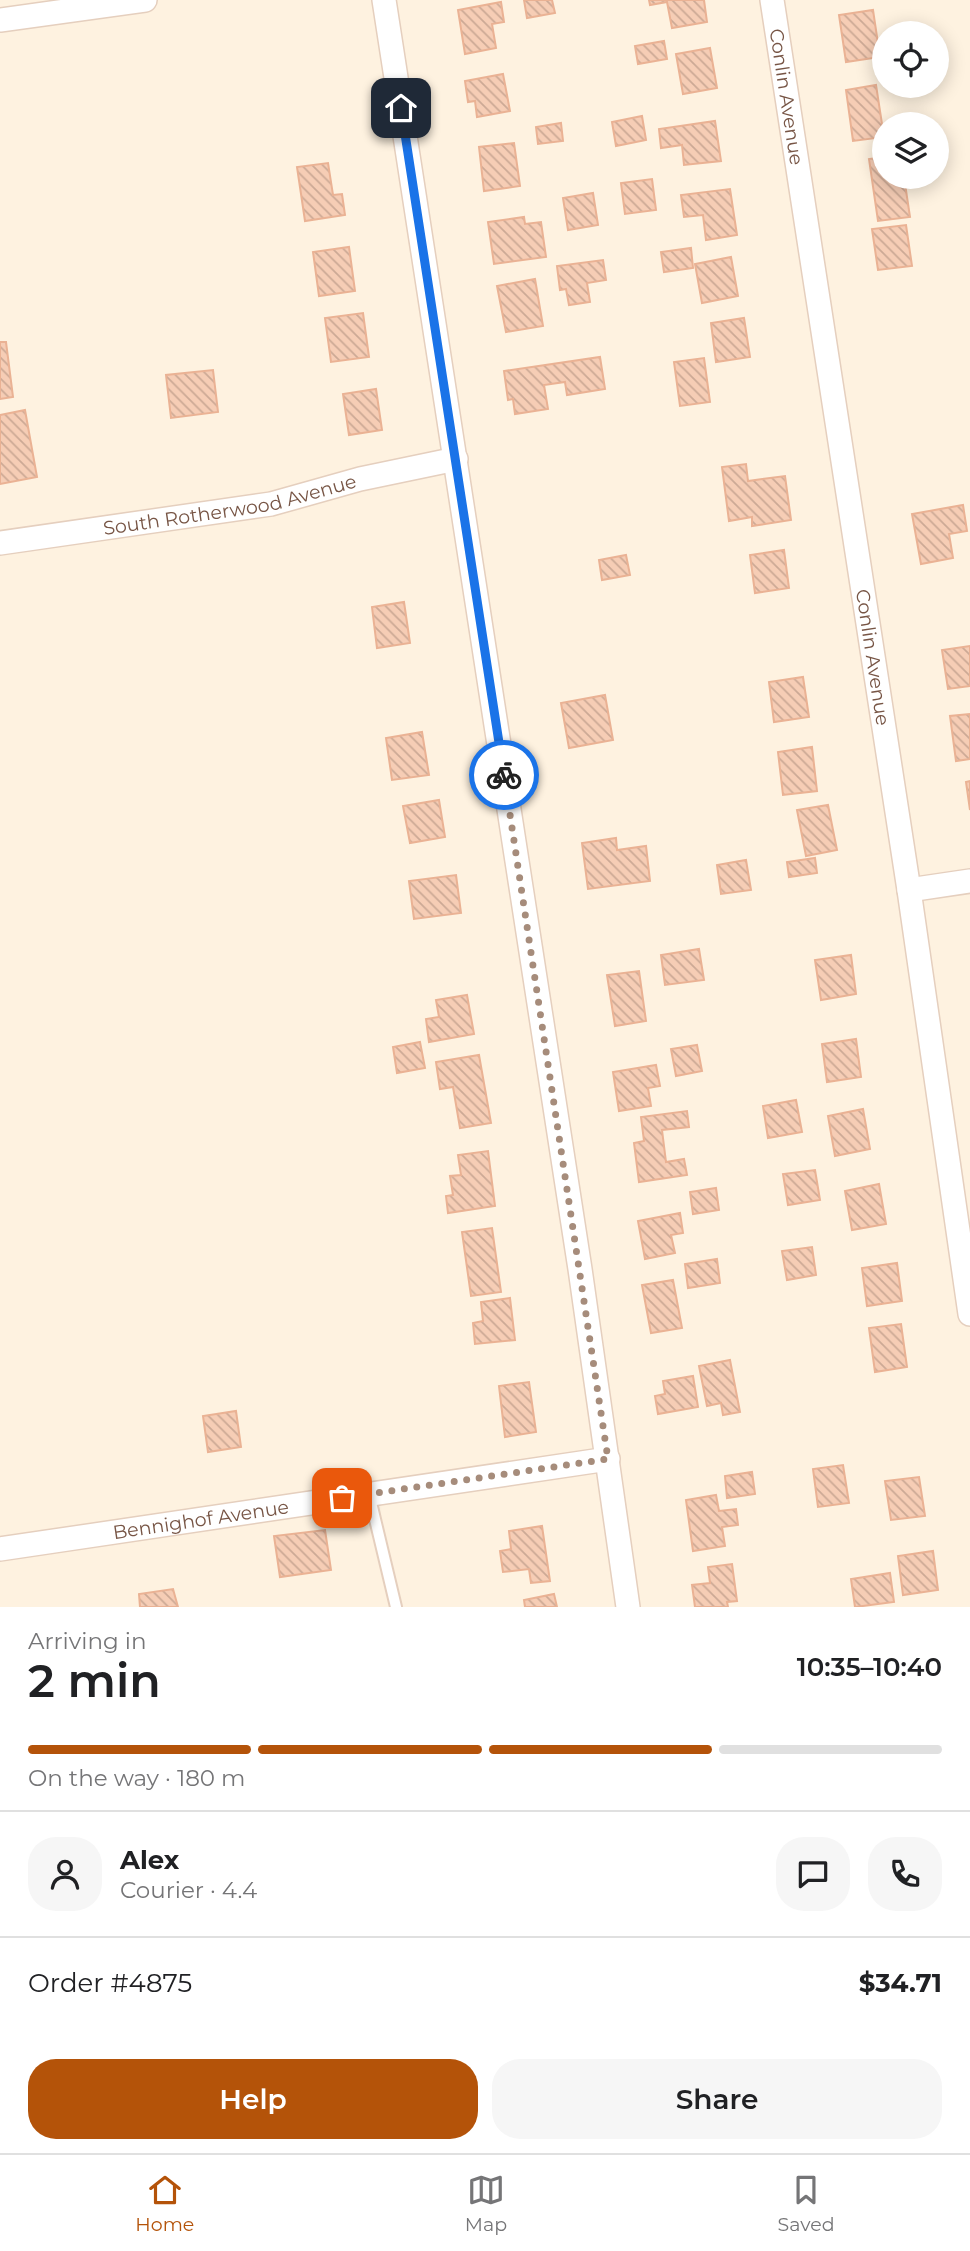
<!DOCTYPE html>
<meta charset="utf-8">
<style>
body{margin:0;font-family:Montserrat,sans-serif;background:#f6f6f6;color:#202124;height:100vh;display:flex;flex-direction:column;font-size:26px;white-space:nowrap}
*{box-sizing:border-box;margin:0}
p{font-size:23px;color:#757577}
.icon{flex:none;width:38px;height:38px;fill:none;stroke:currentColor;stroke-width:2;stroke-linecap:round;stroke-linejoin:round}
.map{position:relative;height:1607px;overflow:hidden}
.details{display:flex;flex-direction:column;background:#fff;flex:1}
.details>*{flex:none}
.tools{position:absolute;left:872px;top:21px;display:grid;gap:14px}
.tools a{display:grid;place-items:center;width:77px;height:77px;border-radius:50%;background:#fff;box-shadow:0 4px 18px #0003;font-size:35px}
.pin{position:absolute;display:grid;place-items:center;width:60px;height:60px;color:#fff;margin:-30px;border-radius:14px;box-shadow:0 4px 10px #0006}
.courier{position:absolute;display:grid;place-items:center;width:70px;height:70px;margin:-35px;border:5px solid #1a73e8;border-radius:50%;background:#fff;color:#222;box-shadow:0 2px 9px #0007}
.head em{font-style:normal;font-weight:600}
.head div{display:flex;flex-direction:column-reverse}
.head{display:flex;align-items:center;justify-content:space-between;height:119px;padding:0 28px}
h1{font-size:46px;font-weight:600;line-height:52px}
.bar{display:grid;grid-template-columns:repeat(4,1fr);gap:10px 7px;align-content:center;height:84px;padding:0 28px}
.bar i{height:9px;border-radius:5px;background:#e0e0e0}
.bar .on{background:#b45309}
.bar p{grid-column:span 4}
.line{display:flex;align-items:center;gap:18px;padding:0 28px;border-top:2px solid #e0e0e0}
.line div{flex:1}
.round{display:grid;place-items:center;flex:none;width:74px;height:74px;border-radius:28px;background:#f6f6f6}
.action{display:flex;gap:14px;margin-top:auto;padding:14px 28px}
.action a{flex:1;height:80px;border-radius:28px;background:#b45309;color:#fff;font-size:28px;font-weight:600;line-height:80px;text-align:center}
.action a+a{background:#f6f6f6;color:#202124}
.menu{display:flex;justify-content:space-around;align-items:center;height:98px;border-top:2px solid #e0e0e0;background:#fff;font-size:19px;color:#757577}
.menu a{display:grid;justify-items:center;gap:4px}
.menu .on{color:#b45309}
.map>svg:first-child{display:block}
.building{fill:url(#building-back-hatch);stroke:#eab294;stroke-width:2}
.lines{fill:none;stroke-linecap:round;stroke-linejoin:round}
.lane-casing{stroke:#e5cfbe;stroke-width:14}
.street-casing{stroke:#e5cfbe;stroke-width:26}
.lane{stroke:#fff;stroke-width:10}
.street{stroke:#fff;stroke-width:23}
.done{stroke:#a68c7b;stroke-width:7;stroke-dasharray:0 12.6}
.route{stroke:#1a73e8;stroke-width:9}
.labels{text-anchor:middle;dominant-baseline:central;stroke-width:7;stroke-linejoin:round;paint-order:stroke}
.street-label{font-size:19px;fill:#775545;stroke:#fff5e8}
</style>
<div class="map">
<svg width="970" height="1607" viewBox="0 0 970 1607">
<defs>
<pattern id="building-back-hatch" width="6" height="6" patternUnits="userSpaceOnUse" patternTransform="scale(1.75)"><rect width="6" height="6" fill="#f6cdb5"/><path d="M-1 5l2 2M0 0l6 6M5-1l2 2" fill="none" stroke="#cca995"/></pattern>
</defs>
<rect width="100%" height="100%" fill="#fef2e0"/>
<g class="building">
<polygon points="524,0 552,0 555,13 527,18"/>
<polygon points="649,0 704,0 707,22 672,28 667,2 650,5"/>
<polygon points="501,2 504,22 492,24 496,48 465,54 458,10"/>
<polygon points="873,10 880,57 846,62 839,15"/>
<polygon points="664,41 667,59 638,64 635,46"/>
<polygon points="710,48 717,88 683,94 676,54"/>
<polygon points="503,74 510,111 477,117 475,101 468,102 465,81"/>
<polygon points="876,85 884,137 853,141 846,90"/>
<polygon points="642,116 646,140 616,146 612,122"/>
<polygon points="715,121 721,161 684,165 682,145 661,148 659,129"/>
<polygon points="561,123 563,141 538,144 536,127"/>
<polygon points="514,143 520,186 484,191 479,147"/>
<polygon points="884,157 884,177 904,177 910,217 878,221 869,159"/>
<polygon points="328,163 333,195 342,194 345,215 305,221 297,167"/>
<polygon points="652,179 656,210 625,214 621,183"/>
<polygon points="730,189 737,235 706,240 703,215 684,217 681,195"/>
<polygon points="593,193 598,225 568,230 563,198"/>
<polygon points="524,217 525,224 541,222 546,257 494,264 488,222"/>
<polygon points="906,225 912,266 878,270 872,229"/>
<polygon points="349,247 355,291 319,296 313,252"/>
<polygon points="691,248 693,268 664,272 661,252"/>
<polygon points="731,257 738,296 702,303 695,264"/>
<polygon points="603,260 606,280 587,283 590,302 569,305 566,289 560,290 557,266"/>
<polygon points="535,279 543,326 506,332 497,286"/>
<polygon points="363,313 369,357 331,362 325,318"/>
<polygon points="744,318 750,357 716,362 711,323"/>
<polygon points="0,342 6,342 13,397 0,399"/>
<polygon points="600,357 605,389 567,395 565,382 544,385 548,409 515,414 513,399 508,400 504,371"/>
<polygon points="704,358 710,402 680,406 674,362"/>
<polygon points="213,370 218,412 171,418 166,375"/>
<polygon points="376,389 382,430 349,435 343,394"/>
<polygon points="25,410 37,477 0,484 0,415"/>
<polygon points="746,464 748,481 785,476 791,520 752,526 752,517 729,521 722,467"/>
<polygon points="963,505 967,531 949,534 953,558 921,564 912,514"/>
<polygon points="784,550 789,588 755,593 750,555"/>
<polygon points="626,555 630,575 602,580 599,560"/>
<polygon points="404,602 410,643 377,648 372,607"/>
<polygon points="970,646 970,686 948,689 942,650"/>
<polygon points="803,677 809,717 774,722 769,682"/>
<polygon points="605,695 613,740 569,748 561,703"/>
<polygon points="970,714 970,759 956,761 950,716"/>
<polygon points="422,732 429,775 392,780 386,738"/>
<polygon points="812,747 817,791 783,795 778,752"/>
<polygon points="970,781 970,810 966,782"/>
<polygon points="439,800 445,837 410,843 403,806"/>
<polygon points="828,805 837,850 806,856 797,810"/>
<polygon points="616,838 617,850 646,846 650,881 588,889 582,843"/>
<polygon points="815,858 817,873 789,877 787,862"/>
<polygon points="746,860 751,890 721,894 717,865"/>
<polygon points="456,875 461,913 414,919 409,881"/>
<polygon points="699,949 704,980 665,985 661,955"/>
<polygon points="851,955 856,994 821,1000 815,960"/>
<polygon points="639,971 646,1021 615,1026 607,975"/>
<polygon points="467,995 474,1034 429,1042 426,1019 439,1017 436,1000"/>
<polygon points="856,1039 861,1077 827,1082 822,1044"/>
<polygon points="420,1042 425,1068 397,1073 393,1047"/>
<polygon points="697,1045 702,1071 676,1076 671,1049"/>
<polygon points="479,1055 491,1123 460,1128 453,1087 440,1089 436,1062"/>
<polygon points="656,1065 660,1086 648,1088 651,1106 619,1111 613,1072"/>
<polygon points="796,1100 802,1132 768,1138 763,1106"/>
<polygon points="863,1109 870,1149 835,1156 828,1116"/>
<polygon points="687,1111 689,1127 662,1130 666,1162 684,1159 687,1175 639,1182 634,1143 644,1141 641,1117"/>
<polygon points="488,1151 495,1206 448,1213 446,1196 453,1195 450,1176 461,1175 458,1155"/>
<polygon points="815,1170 820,1200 788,1205 783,1174"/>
<polygon points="879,1184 886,1224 852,1230 845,1191"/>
<polygon points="716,1188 719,1210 693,1214 690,1192"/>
<polygon points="680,1213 683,1233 671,1235 675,1253 645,1259 638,1221"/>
<polygon points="492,1228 501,1292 471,1296 462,1232"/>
<polygon points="812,1247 816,1275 787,1280 782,1251"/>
<polygon points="717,1259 720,1283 688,1288 685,1264"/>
<polygon points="897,1263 902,1301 867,1306 862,1268"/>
<polygon points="673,1280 682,1328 651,1333 642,1285"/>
<polygon points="510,1298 515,1340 475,1344 473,1323 483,1321 481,1302"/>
<polygon points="901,1324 907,1367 875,1372 869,1328"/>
<polygon points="730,1360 740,1412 723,1415 721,1403 707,1406 699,1366"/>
<polygon points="693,1376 698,1407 658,1414 655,1396 665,1394 663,1381"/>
<polygon points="529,1382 536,1432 505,1437 499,1386"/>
<polygon points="236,1411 241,1447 208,1452 203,1416"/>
<polygon points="843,1465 849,1503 818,1507 813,1469"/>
<polygon points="752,1472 755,1494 727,1498 725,1476"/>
<polygon points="919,1477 925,1516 891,1520 885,1481"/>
<polygon points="716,1495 719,1511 736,1509 738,1525 722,1527 725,1546 693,1551 686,1500"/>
<polygon points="542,1526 550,1581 531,1583 529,1569 503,1572 500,1551 511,1549 509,1531"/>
<polygon points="325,1530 331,1570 280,1577 274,1536"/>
<polygon points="933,1551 938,1590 903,1595 898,1556"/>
<polygon points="732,1564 737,1601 727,1602 728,1607 695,1607 692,1585 710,1583 708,1567"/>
<polygon points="890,1573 894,1602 855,1607 851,1579"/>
<polygon points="173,1589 178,1607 140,1607 139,1594"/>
<polygon points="554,1594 557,1607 525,1607 524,1600"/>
</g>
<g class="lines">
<defs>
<polyline id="lane" points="369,1494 396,1607"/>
<g id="street">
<polyline points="384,0 580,1269 628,1607"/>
<path id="s1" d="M772,0L909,890L970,1314"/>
<polyline points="0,20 145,0"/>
<path id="s2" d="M0,543L271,504L360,479L456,459"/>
<polyline points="909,890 970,881"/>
<path id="s3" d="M0,1549L608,1459"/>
</g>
</defs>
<use href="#lane" class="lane-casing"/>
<use href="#street" class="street-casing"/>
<use href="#lane" class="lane"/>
<use href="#street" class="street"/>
</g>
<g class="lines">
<polyline class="done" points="342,1498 608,1459 504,775"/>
<polyline class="route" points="401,108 504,775"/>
</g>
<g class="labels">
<g class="street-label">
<text stroke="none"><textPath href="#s1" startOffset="98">Conlin Avenue</textPath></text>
<text stroke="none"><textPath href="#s2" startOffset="233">South Rotherwood Avenue</textPath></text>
<text stroke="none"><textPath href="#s1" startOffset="665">Conlin Avenue</textPath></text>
<text stroke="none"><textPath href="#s3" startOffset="203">Bennighof Avenue</textPath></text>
</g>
</g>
</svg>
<div class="tools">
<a><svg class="icon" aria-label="locate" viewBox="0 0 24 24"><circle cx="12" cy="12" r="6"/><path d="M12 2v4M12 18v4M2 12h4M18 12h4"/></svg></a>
<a><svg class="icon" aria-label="layers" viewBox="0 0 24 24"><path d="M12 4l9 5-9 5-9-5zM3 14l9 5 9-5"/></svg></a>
</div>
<div class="pin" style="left:342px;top:1498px;background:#ea580c"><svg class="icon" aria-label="bag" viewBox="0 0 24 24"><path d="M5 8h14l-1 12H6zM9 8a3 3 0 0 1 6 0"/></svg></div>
<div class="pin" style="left:401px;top:108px;background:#1f2937"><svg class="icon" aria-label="home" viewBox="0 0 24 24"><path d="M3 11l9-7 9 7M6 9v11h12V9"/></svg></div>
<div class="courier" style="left:504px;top:775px"><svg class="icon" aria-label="bike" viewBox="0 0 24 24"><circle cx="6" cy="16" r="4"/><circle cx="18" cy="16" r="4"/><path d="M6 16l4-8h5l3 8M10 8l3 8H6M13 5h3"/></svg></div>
</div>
<section class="details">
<div class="head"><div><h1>2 min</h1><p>Arriving in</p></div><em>10:35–10:40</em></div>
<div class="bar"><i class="on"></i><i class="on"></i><i class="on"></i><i></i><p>On the way · 180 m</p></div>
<div class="line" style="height:126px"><a class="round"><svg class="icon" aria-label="person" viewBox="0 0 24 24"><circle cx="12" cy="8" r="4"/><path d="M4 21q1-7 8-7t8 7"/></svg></a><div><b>Alex</b><p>Courier · 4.4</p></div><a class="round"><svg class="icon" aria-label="chat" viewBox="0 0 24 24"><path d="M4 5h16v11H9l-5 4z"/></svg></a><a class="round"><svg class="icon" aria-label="phone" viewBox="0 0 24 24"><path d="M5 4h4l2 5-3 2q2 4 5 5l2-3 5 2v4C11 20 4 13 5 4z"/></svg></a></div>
<div class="line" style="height:91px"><div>Order #4875</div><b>$34.71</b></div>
<div class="action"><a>Help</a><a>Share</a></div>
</section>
<nav class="menu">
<a class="on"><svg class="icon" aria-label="home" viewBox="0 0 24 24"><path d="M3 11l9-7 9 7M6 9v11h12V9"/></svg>Home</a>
<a><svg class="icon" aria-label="map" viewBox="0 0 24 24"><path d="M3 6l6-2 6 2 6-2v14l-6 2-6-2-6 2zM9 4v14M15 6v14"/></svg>Map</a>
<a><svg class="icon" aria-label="saved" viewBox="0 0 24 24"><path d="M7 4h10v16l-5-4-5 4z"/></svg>Saved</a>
</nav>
